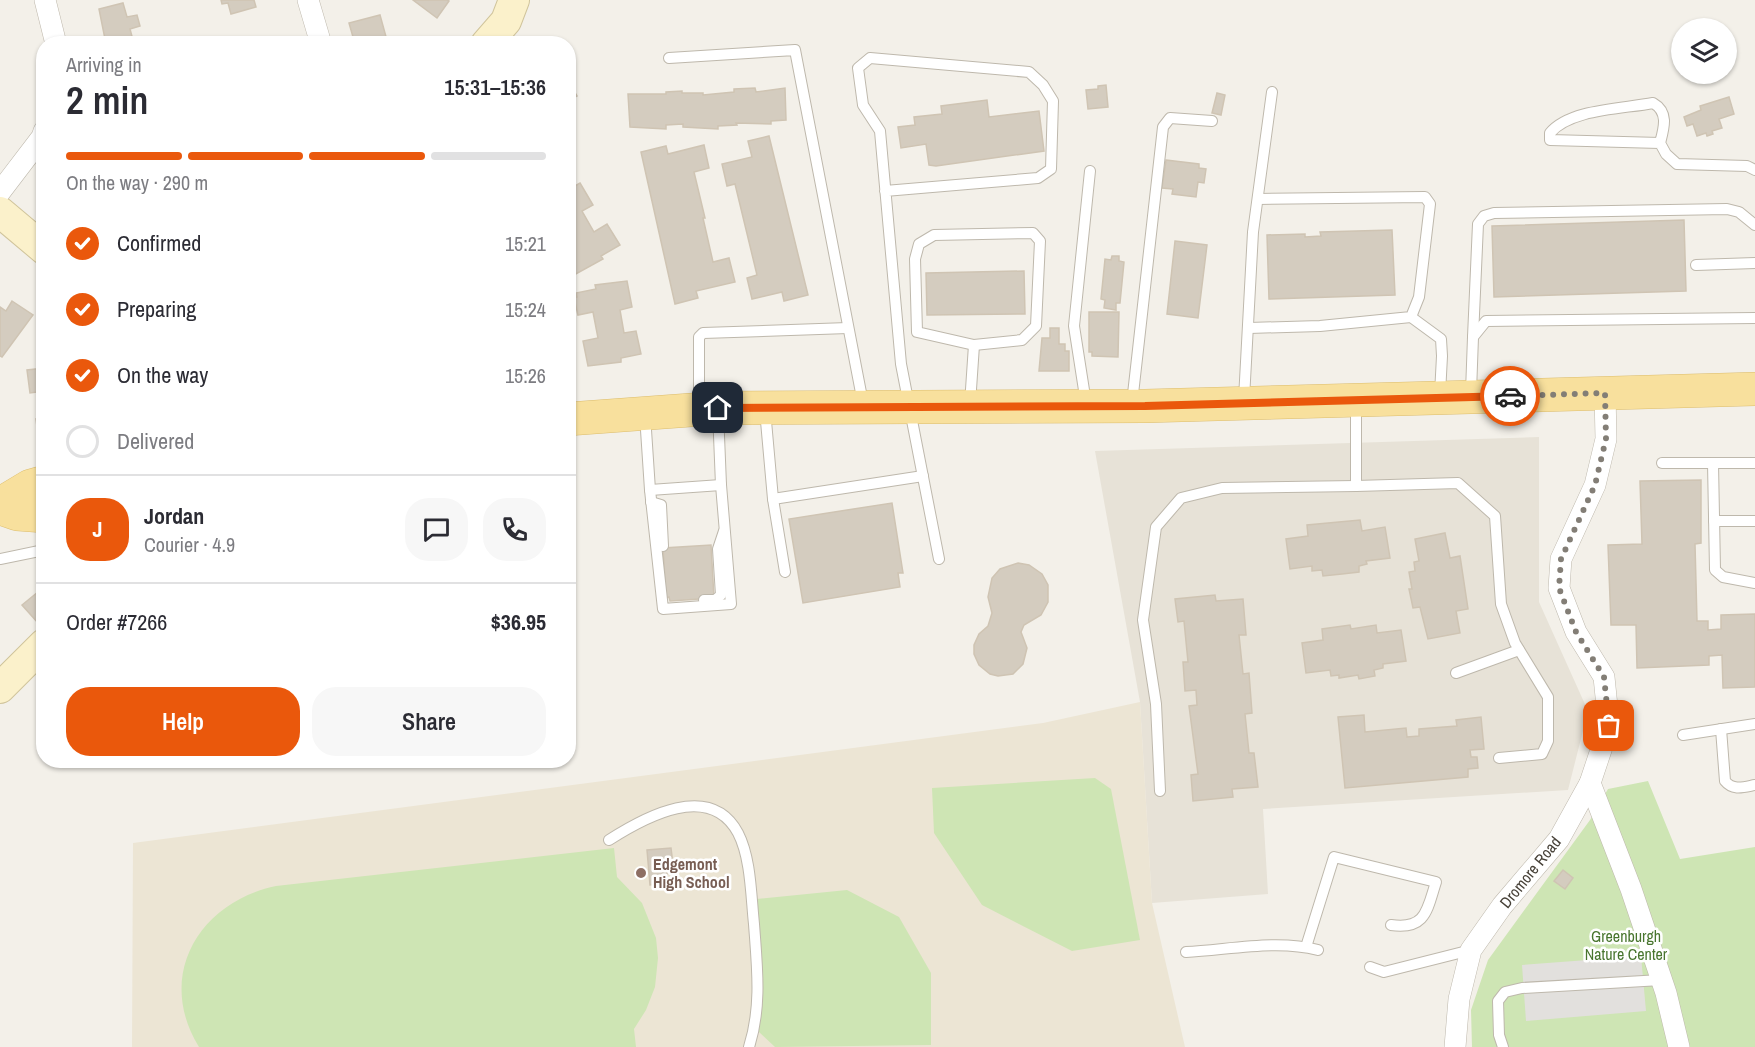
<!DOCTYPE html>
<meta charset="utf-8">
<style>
body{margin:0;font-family:"Archivo Narrow",sans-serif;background:#f7f7f7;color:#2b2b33;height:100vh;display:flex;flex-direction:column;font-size:22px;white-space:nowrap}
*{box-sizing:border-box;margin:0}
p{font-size:20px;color:#7c7c81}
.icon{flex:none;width:33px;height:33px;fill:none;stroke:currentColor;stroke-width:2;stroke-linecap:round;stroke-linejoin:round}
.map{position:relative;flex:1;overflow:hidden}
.panel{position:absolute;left:36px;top:36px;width:540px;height:732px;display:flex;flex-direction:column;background:#fff;border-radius:24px;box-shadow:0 2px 4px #0004}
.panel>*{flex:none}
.fabs{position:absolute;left:1671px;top:18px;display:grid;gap:12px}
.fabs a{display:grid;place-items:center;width:66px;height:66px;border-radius:50%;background:#fff;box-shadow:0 2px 4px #0004;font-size:30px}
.pin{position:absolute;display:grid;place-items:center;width:51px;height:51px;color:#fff;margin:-26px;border-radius:12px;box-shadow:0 3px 9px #0006}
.courier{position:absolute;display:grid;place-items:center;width:60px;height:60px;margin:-30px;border:4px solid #ea580c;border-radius:50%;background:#fff;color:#222;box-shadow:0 2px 8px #0007}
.head em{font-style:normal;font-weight:600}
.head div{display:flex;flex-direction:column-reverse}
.head{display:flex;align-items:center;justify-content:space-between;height:102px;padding:0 30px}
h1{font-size:39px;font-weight:600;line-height:45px}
.bar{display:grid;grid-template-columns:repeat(4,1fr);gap:9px 6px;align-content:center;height:72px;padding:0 30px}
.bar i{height:8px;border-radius:4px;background:#e1e1e2}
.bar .selected{background:#ea580c}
.bar p{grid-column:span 4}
.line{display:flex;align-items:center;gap:15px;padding:0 30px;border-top:2px solid #e1e1e2}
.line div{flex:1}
.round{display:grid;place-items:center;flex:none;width:63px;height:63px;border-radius:24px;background:#f7f7f7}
ol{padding:0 30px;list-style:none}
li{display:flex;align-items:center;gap:18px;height:66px}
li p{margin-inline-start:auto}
li .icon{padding:6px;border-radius:50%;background:#ea580c;color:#fff;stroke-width:4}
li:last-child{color:#7c7c81}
li i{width:33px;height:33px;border:3px solid #e1e1e2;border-radius:50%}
.primary-button{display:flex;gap:12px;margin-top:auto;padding:12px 30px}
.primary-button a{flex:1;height:69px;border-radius:24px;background:#ea580c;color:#fff;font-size:24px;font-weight:600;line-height:69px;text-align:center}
.primary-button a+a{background:#f7f7f7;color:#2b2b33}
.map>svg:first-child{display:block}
.residential{fill:#e7e2d7}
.education{fill:#ece5d4}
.green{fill:#cee5b4}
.parking{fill:#e2e0dd}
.building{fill:#d4ccbf;stroke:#cfc4b3;stroke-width:1.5}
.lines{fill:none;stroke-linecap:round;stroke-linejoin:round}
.lane-casing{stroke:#beb8ac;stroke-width:12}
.street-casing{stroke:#beb8ac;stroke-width:22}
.secondary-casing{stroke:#d0c49b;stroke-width:32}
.primary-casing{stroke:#dcbd6e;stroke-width:34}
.lane{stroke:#fff;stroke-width:10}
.street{stroke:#fff;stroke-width:21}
.secondary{stroke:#fbf1cb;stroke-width:30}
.primary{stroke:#f8e09d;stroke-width:33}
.done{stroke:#837e76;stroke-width:6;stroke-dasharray:0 10.8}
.route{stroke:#ea580c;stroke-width:8}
.education-dot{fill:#8d6e63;stroke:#fff;stroke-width:2}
.labels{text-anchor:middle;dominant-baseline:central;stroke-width:5;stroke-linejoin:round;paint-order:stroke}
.education-label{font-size:16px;font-weight:bold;fill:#785e54;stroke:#fff;text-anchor:start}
.street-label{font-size:16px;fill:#474138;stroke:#fff}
.park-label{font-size:16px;fill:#48752e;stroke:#fff}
</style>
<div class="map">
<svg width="1755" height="1047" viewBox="0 0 1755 1047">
<rect width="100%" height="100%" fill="#f3f0e9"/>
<polygon class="residential" points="1539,437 1539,602 1588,711 1568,790 1263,809 1268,894 1152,903 1140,702 1095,451"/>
<polygon class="education" points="1140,702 1152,903 1185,1047 132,1047 133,843 1043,723"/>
<g class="green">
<polygon points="1095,778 1111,789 1140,940 1072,951 982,905 934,833 932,788"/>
<polygon points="1648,781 1680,859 1755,847 1755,1047 1472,1047 1471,1010 1488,960 1590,820 1608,789"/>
<path d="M614,848L617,877L642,903L656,938L658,958L655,987L646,1010L634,1029L636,1047H199C155,976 199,902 276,886Z"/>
<polygon points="847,890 899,917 931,973 931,1045 775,1047 759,1032 747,900"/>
</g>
<polygon class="parking" points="1641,956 1646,1011 1526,1021 1522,965"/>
<g class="building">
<polygon points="221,0 254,0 256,7 231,14 228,3 222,4"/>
<polygon points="413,0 447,0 449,1 437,18"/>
<polygon points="123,3 127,17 137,15 140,26 130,29 134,44 106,44 99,9"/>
<polygon points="380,15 388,44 355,44 349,23"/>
<polygon points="568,81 577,96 568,101"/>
<polygon points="1106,85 1108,107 1088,109 1086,90 1098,89 1098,86"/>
<polygon points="755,88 756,92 785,88 786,120 771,121 771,124 736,123 737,125 718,126 718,129 683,127 683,124 666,125 666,129 630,127 628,94 666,94 666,92 682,91 682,93 703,93 703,95 734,92 734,89"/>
<polygon points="1217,93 1225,95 1221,115 1212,113"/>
<polygon points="1729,97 1734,114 1719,119 1722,128 1712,131 1713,134 1707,136 1706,133 1697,136 1693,124 1687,126 1684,117 1701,110 1700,106"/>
<polygon points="987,100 989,117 1039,111 1044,151 936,166 929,165 926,144 901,148 898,127 915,125 914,117 942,114 941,106"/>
<polygon points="769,136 808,295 784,301 782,292 752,299 747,278 757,275 735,184 727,186 722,164 752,157 748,141"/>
<polygon points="704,145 709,168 694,172 705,218 703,218 713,262 729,258 735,282 696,291 698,298 675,304 641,152 666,146 668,154"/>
<polygon points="1166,160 1199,164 1199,168 1206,169 1204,183 1198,182 1196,197 1172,194 1173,189 1162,188"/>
<polygon points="580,183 593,205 582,211 594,232 607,224 620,245 601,256 603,259 574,275 568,265 568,251 574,248 568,243 568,190"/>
<polygon points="1684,220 1686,291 1494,297 1492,226"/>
<polygon points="1392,230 1395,295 1269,299 1267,235 1305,234 1305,237 1321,236 1320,232"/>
<polygon points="1175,241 1207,245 1198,318 1167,314"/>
<polygon points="1112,256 1119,256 1119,261 1124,262 1120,303 1116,303 1116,310 1104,308 1105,300 1101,299 1105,259 1111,260"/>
<polygon points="1024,271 1025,314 927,315 926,273"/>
<polygon points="627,281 632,307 620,310 624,333 636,331 641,354 621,358 621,362 588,366 583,341 598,338 593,312 578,315 574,298 577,297 576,293 596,289 595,285"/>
<polygon points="12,301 33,315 2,357 0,356 0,307 6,311"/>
<polygon points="1089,312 1119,312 1118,357 1092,356 1092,352 1089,352"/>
<polygon points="1050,328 1059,328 1059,344 1065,344 1065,351 1069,351 1069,371 1039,371 1042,338 1050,338"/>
<polygon points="44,368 44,391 30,393 27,370"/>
<polygon points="44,418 44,441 39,442 36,419"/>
<polygon points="1701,480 1701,543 1695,544 1697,621 1708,621 1708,630 1721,629 1721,615 1755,614 1755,687 1723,688 1722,655 1709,656 1709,665 1637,668 1636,625 1611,625 1608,545 1642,544 1640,481"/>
<polygon points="892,503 903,573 898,573 900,587 803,603 789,519"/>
<polygon points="1360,520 1362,531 1385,527 1390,558 1366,561 1367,564 1359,566 1359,572 1342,574 1323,576 1322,570 1312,571 1312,566 1290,569 1286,539 1308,536 1307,525"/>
<polygon points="1445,533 1450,558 1460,556 1468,609 1456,611 1460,633 1428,639 1420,607 1413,608 1409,589 1412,589 1409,572 1415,571 1414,562 1419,561 1415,539"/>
<polygon points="711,545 714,598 670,601 669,597 666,598 663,548"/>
<polygon points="1018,563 1029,565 1042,574 1048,585 1048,602 1041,615 1024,625 1021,632 1027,648 1023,664 1013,674 998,676 990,674 979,665 974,654 974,645 979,634 988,626 992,613 988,597 992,578 1000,569"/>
<polygon points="44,587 44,618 38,623 22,605"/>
<polygon points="1215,595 1216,601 1243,599 1246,635 1239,635 1243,674 1249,673 1252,713 1245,714 1249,753 1254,753 1258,787 1232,789 1233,797 1193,801 1191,775 1198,774 1189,706 1197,705 1196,690 1185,691 1183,662 1188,662 1184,621 1178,622 1175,599"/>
<polygon points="1350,625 1351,629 1376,625 1377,633 1401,630 1406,661 1383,664 1383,668 1374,670 1375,676 1359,679 1358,675 1339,678 1339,675 1331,676 1330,670 1306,673 1302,643 1323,640 1322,629"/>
<polygon points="1364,715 1365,732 1406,728 1407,737 1419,736 1419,729 1457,726 1456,720 1481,717 1484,749 1470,750 1471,757 1477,757 1478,768 1468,769 1468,777 1345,788 1338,717"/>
<polygon points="671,848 673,864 666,865 668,883 650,885 647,850"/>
<polygon points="1563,870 1573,878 1565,889 1554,881"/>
</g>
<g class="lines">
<defs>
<g id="lane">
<polyline points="669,58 795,50 863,403"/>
<path d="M1660,143L1550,140V133C1570,109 1622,109 1653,103C1669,112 1664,128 1660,143L1666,154L1677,164L1747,166L1755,170"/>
<polyline points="885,191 1038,178 1051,169 1053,101 1043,85 1029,72 870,58 858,68 863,105 880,131 901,364 939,559"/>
<polygon points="1033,233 1040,241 1036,326 1022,340 974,345 917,332 915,259 919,244 934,235"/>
<polyline points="1696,265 1755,263"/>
<polyline points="1411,317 1441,339 1442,356 1440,394"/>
<polyline points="1249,328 1320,326 1411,317 1419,297 1430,204 1425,197 1258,199"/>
<polyline points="1473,337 1478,224 1484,216 1494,213 1727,209 1739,212 1755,225"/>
<polyline points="1471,392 1473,337 1486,321 1755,318"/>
<polyline points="1244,399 1253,232 1272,92"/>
<polyline points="1086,403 1074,326 1090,171"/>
<polyline points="1132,403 1163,127 1170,118 1212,121"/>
<polyline points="1356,403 1356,486 1458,483 1495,516 1501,604 1515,643 1548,697 1548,741 1542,754 1499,758"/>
<polyline points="970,404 974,345"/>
<polyline points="699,405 699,337 703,333 848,328"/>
<polyline points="765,410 773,499 923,476"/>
<polyline points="645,415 650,490 663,609 731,604 721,485 718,411"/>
<polyline points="1662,463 1755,463"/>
<polyline points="1713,463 1715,570 1723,577 1755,583"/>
<polyline points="650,490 721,485"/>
<polyline points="773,499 785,572"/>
<polyline points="651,502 661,505 663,546"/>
<polyline points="1714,521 1755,521"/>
<polyline points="0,559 44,550"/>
<polyline points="704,600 715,600 721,595 718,549 724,531"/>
<polyline points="1456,673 1519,650"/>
<path d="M1721,729L1725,781C1733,791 1744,787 1755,785"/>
<polyline points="1683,735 1755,724"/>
<polyline points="1160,791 1156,704 1143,620 1156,527 1181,498 1222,488 1356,486"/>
<path d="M609,840C645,817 710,781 738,833C751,858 751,896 754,924C757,966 762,1006 749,1047"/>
<path d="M1306,947L1334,857L1436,882C1427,910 1426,930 1391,925"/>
<path d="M1186,952C1228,950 1277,939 1318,950"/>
<polyline points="1370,967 1384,972 1471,950"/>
<polyline points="1503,1047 1499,1035 1498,1001 1505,992 1522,988 1661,980"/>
</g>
<g id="street">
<polyline points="45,0 56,44"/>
<polyline points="308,0 321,44"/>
<polyline points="0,192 42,137 44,131"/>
<polyline points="1590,783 1631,889 1666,993 1679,1047"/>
<polyline points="1455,1047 1459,999 1471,950 1502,906 1559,839 1590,783 1609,726 1604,677 1576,632 1559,588 1561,559 1595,485 1606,439 1605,393"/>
</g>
<g id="secondary">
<polyline points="486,44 506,21 514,0"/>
<polyline points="0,212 44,249"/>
<polyline points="0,688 44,644"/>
</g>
<g id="primary">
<polyline points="568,419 718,408 1145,406 1755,389"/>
<polyline points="0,504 30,486 44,482"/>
<polyline points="0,508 17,514 44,516"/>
</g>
</defs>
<use href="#lane" class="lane-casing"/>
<use href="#street" class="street-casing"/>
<use href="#secondary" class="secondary-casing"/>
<use href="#primary" class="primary-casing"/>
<use href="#lane" class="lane"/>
<use href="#street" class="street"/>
<use href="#secondary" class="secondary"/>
<use href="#primary" class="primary"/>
</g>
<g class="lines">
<polyline class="done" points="1510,396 1605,393 1606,439 1595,485 1561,559 1559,588 1576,632 1604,677 1609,726"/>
<polyline class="route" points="718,408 1145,406 1510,396"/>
</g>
<circle class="education-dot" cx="641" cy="873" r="6"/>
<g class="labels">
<g class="education-label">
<text x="653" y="864">Edgemont<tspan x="653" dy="18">High School</tspan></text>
</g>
<g class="street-label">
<text transform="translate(1530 872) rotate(-51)">Dromore Road</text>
</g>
<g class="park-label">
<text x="1626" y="936">Greenburgh<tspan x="1626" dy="18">Nature Center</tspan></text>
</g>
</g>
</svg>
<div class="fabs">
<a><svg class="icon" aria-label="layers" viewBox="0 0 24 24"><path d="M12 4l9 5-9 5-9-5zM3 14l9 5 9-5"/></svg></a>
</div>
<div class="pin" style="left:1609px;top:726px;background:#ea580c"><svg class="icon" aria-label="bag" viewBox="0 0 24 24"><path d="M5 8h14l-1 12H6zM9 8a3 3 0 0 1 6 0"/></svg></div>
<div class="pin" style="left:718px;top:408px;background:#1f2937"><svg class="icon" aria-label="home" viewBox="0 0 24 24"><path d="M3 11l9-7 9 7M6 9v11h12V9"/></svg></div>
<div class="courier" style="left:1510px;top:396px"><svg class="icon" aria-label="car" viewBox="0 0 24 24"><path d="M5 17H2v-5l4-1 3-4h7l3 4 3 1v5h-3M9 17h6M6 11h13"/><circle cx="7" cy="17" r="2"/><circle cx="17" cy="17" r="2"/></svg></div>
<section class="panel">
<div class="head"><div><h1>2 min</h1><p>Arriving in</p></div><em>15:31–15:36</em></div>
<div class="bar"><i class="selected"></i><i class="selected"></i><i class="selected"></i><i></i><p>On the way · 290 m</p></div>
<ol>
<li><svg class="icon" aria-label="check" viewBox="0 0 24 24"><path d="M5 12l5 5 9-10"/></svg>Confirmed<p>15:21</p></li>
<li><svg class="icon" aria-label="check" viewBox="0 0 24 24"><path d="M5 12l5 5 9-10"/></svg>Preparing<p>15:24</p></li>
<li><svg class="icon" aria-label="check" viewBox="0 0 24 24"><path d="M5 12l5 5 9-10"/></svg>On the way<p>15:26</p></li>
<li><i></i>Delivered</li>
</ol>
<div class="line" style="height:108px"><b class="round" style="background:#ea580c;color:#fff">J</b><div><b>Jordan</b><p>Courier · 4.9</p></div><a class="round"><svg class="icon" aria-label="chat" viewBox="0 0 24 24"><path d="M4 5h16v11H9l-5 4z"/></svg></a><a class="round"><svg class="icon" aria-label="phone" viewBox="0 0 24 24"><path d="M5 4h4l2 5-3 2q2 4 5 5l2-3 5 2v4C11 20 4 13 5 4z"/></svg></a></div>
<div class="line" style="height:78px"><div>Order #7266</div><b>$36.95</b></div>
<div class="primary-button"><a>Help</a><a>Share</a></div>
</section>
</div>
